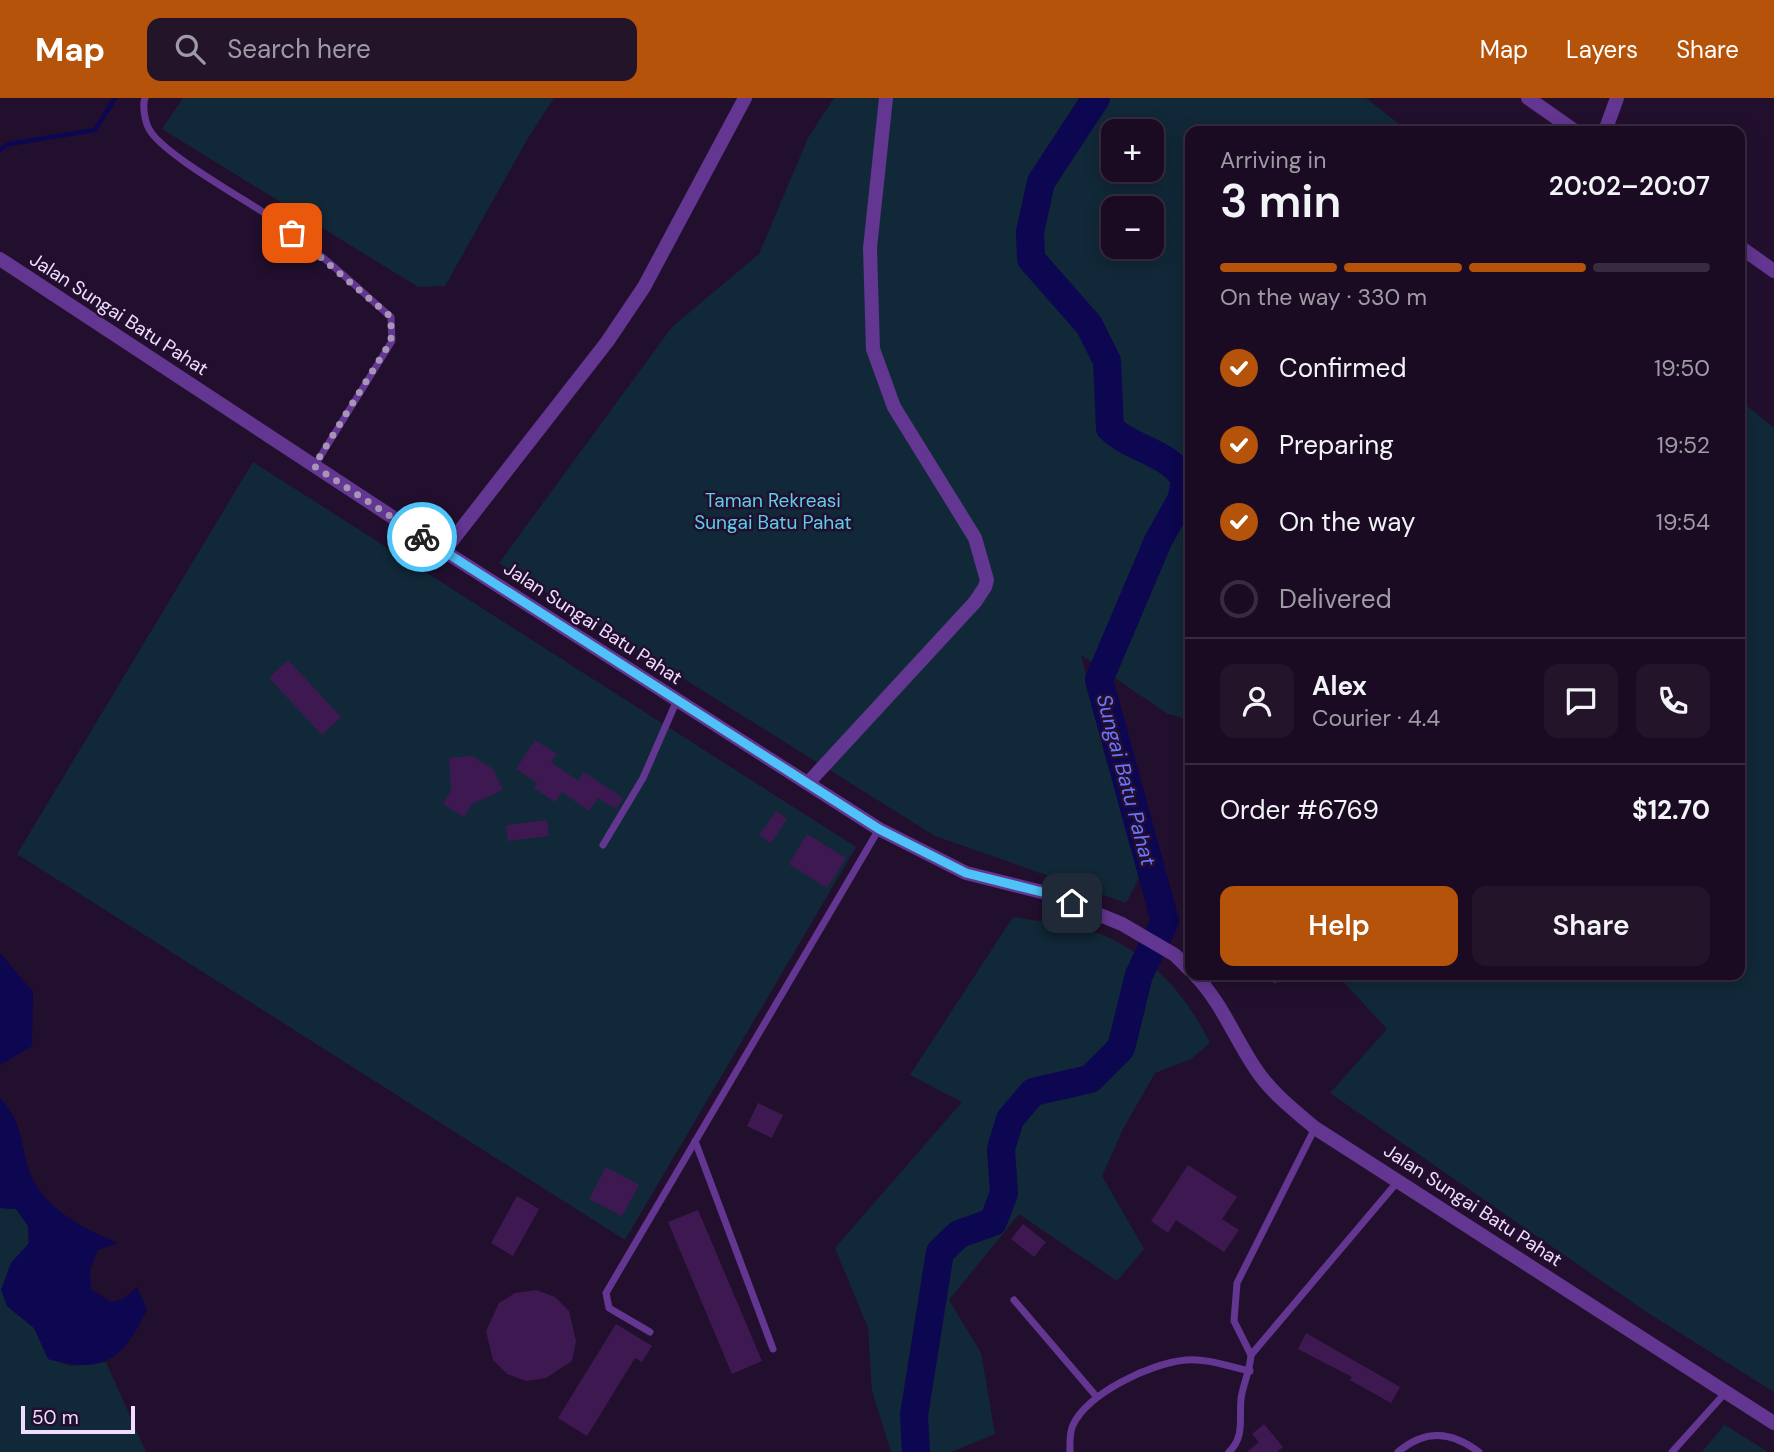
<!DOCTYPE html>
<meta charset="utf-8">
<style>
body{margin:0;font-family:"DM Sans",sans-serif;background:#23142a;color:#f1f3f6;height:100vh;display:flex;flex-direction:column;font-size:26px;white-space:nowrap}
*{box-sizing:border-box;margin:0}
p{font-size:23px;color:#9f9ba5}
.icon{flex:none;width:38px;height:38px;fill:none;stroke:currentColor;stroke-width:2;stroke-linecap:round;stroke-linejoin:round}
.map{position:relative;flex:1;overflow:hidden}
.sheet{position:absolute;left:1185px;top:28px;width:560px;height:854px;display:flex;flex-direction:column;background:#1a0b22;border-radius:14px;box-shadow:0 4px 18px #0003,0 0 0 2px #382b40}
.sheet>*{flex:none}
.controls{position:absolute;left:1101px;top:21px;display:grid;gap:14px}
.controls a{display:grid;place-items:center;width:63px;height:63px;border-radius:14px;background:#1a0b22;box-shadow:0 4px 18px #0003,0 0 0 2px #382b40;font-size:35px}
.scale{position:absolute;left:21px;bottom:18px;width:114px;box-sizing:border-box;padding-left:7px;border:4px solid #f0dcff;border-top:0;font-size:19px;line-height:24px;white-space:nowrap;color:#f0dcff;-webkit-text-stroke:5px #220f2e;paint-order:stroke}
.pin{position:absolute;display:grid;place-items:center;width:60px;height:60px;color:#fff;margin:-30px;border-radius:14px;box-shadow:0 4px 10px #0006}
.courier{position:absolute;display:grid;place-items:center;width:70px;height:70px;margin:-35px;border:5px solid #4fc3f7;border-radius:50%;background:#fff;color:#222;box-shadow:0 2px 9px #0007}
.headline em{font-style:normal;font-weight:600}
.headline div{display:flex;flex-direction:column-reverse}
.headline{display:flex;align-items:center;justify-content:space-between;height:119px;padding:0 35px}
h1{font-size:46px;font-weight:600;line-height:52px}
.bar{display:grid;grid-template-columns:repeat(4,1fr);gap:10px 7px;align-content:center;height:84px;padding:0 35px}
.bar i{height:9px;border-radius:5px;background:#382b40}
.bar .selected{background:#b45309}
.bar p{grid-column:span 4}
.line{display:flex;align-items:center;gap:18px;padding:0 35px;border-top:2px solid #382b40}
.line div{flex:1}
.round{display:grid;place-items:center;flex:none;width:74px;height:74px;border-radius:14px;background:#23142a}
ol{padding:0 35px;list-style:none}
li{display:flex;align-items:center;gap:21px;height:77px}
li p{margin-inline-start:auto}
li .icon{padding:7px;border-radius:50%;background:#b45309;color:#fff;stroke-width:4}
li:last-child{color:#9f9ba5}
li i{width:38px;height:38px;border:4px solid #382b40;border-radius:50%}
.cta{display:flex;gap:14px;margin-top:auto;padding:14px 35px}
.cta a{flex:1;height:80px;border-radius:14px;background:#b45309;color:#fff;font-size:28px;font-weight:600;line-height:80px;text-align:center}
.cta a+a{background:#23142a;color:#f1f3f6}
header{display:flex;align-items:center;gap:42px;box-sizing:border-box;height:98px;padding:0 35px;background:#b45309;color:#fff}
header strong{font-size:33px}
nav{display:flex;gap:38px;margin-inline-start:auto;font-size:24px}
.search{width:490px;height:63px;background:#23142a;display:flex;align-items:center;gap:18px;box-sizing:border-box;padding:0 24px;border-radius:14px;color:#9f9ba5;font-size:26px}
.map>svg:first-child{display:block}
.green{fill:#112838;fill-rule:evenodd}
.water{fill:#0d0650}
.lines{fill:none;stroke-linecap:round;stroke-linejoin:round}
.stream{stroke:#0d0650;stroke-width:4.5}
.river{stroke:#0d0650;stroke-width:28}
.building{fill:#3e1951}
.service{stroke:#633691;stroke-width:7}
.minor{stroke:#633691;stroke-width:14}
.tertiary{stroke:#633691;stroke-width:14}
.done{stroke:#a894b6;stroke-width:7;stroke-dasharray:0 12.6}
.route{stroke:#4fc3f7;stroke-width:9}
.labels{text-anchor:middle;dominant-baseline:central;stroke-width:5;stroke-linejoin:round;paint-order:stroke}
.street-label{font-size:19px;fill:#f0dcff;stroke:#220f2e}
.park-label{font-size:19px;fill:#5cceeb;stroke:#220f2e}
.water-label{font-size:21px;font-style:italic;fill:#6a76ff;stroke:#220f2e}
</style>
<header>
<strong>Map</strong>
<div class="search"><svg class="icon" aria-label="search" viewBox="0 0 24 24"><circle cx="10" cy="10" r="6"/><path d="M15 15l6 6"/></svg>Search here</div>
<nav><a>Map</a><a>Layers</a><a>Share</a></nav>
</header>
<div class="map">
<svg width="1774" height="1354" viewBox="0 0 1774 1354">
<rect width="100%" height="100%" fill="#220f2e"/>
<g class="green">
<polygon points="183,0 554,0 528,40 445,188 418,189 162,31"/>
<path d="M834,0H1366L1408,33H1190V622L1168,616L1081,557L1139,780L1126,805L935,738L499,465L672,229L759,156L808,40ZM1113,33H1152V72H1113ZM1113,110H1152V149H1113Z"/>
<polygon points="1740,302 1774,330 1774,1294 1645,1213 1330,995 1387,931 1337,877 1740,877"/>
<polygon points="253,364 856,749 625,1142 17,756"/>
<path d="M1013,819C1041,824 1076,826 1103,837C1153,859 1186,897 1210,945L1191,961L1155,975L1123,1031L1102,1078L1144,1151L1117,1183L1019,1116L949,1202L981,1255L995,1336L951,1354H891L872,1293L868,1230L835,1150L962,1004L910,977Z"/>
<polygon points="0,1110 16,1111 28,1128 29,1146 11,1165 7,1208 34,1230 49,1261 72,1268 106,1264 146,1354 0,1354"/>
<polygon points="1725,1326 1725,1327 1768,1354 1702,1354"/>
</g>
<g class="water">
<polygon points="0,855 33,894 32,948 0,967"/>
<path d="M0,1000C28,1029 18,1055 35,1085C51,1114 88,1133 118,1145L98,1152L90,1172L91,1191L111,1204L123,1201L137,1189L147,1212C123,1261 104,1277 48,1261L34,1230L7,1208L1,1192L11,1165L29,1145L28,1128L16,1111L0,1110Z"/>
</g>
<g class="lines">
<polyline class="stream" points="0,52 9,46 95,32 115,0"/>
<path class="river" d="M916,1354L914,1317L940,1154L959,1136L993,1124L1004,1095L1001,1051L1010,1021L1033,994L1090,981L1121,950L1139,877L1165,823L1099,582L1158,443L1182,400L1185,381C1167,353 1133,352 1110,330L1107,263L1089,227L1031,161L1030,134L1041,84L1096,0"/>
</g>
<g class="building">
<polygon points="288,562 341,619 322,637 269,580"/>
<polygon points="535,642 557,656 551,664 578,683 584,674 623,700 616,711 598,700 589,713 562,694 555,704 534,690 537,685 516,671"/>
<polygon points="472,658 493,671 503,692 472,706 464,719 443,706 451,692 449,660"/>
<polygon points="776,713 787,721 771,745 759,737"/>
<polygon points="547,722 549,738 508,743 506,727"/>
<polygon points="807,736 846,760 827,790 789,766"/>
<polygon points="758,1005 783,1017 772,1040 747,1028"/>
<polygon points="1188,1067 1237,1099 1222,1121 1239,1132 1224,1154 1176,1122 1168,1135 1151,1123"/>
<polygon points="606,1069 639,1087 622,1118 589,1101"/>
<polygon points="517,1098 539,1111 513,1158 491,1145"/>
<polygon points="698,1112 762,1263 732,1276 668,1124"/>
<polygon points="1023,1126 1046,1144 1034,1159 1011,1141"/>
<polygon points="536,1192 555,1199 569,1213 576,1243 572,1263 546,1280 526,1283 507,1276 493,1262 486,1233 499,1205 515,1195"/>
<polygon points="616,1226 652,1248 642,1264 635,1260 587,1338 558,1320"/>
<polygon points="1306,1235 1400,1289 1391,1305 1350,1282 1352,1279 1298,1251"/>
<polygon points="1264,1326 1283,1349 1277,1354 1247,1354 1259,1344 1252,1336"/>
</g>
<g class="lines">
<g class="service">
<path d="M145,0C142,7 145,24 149,31C162,56 248,103 275,122C316,151 353,186 391,219L392,243L315,367"/>
<polyline points="603,747 643,680 677,602"/>
<polyline points="1188,764 1190,765"/>
<polyline points="1271,877 1275,881"/>
<polyline points="695,1043 773,1251"/>
<polyline points="1014,1202 1096,1298"/>
<polyline points="650,1234 609,1210 606,1195 879,731"/>
<polyline points="1251,1257 1234,1223 1237,1185 1315,1030"/>
<path d="M1070,1354C1070,1346 1069,1335 1073,1327C1088,1295 1151,1265 1186,1262C1207,1260 1230,1269 1250,1273"/>
<path d="M1229,1354C1245,1339 1239,1320 1241,1301C1243,1286 1250,1273 1251,1257L1399,1082"/>
<path d="M1398,1354C1425,1331 1451,1333 1479,1354"/>
<polyline points="1672,1354 1726,1294"/>
</g>
<g class="minor">
<polyline points="1528,0 1575,33"/>
<polyline points="1605,33 1617,0"/>
<polyline points="1740,149 1774,173"/>
<polyline points="444,453 607,244 644,189 745,0"/>
<polyline points="808,685 975,504 985,489 987,482 975,440 894,309 873,251 870,150 886,0"/>
</g>
<g class="tertiary">
<polyline points="0,161 444,453 879,731 966,775 1046,795 1122,826 1175,857 1190,872"/>
<path d="M1195,877C1222,905 1235,941 1257,973C1272,995 1294,1012 1315,1030L1774,1325"/>
</g>
</g>
<g class="lines">
<polyline class="done" points="292,135 391,219 391,243 314,368 422,439"/>
<polyline class="route" points="422,439 879,731 966,775 1046,795 1072,805"/>
</g>
<g class="labels">
<g class="street-label">
<text transform="translate(119 216) rotate(33)">Jalan Sungai Batu Pahat</text>
<text transform="translate(593 525) rotate(33)">Jalan Sungai Batu Pahat</text>
<text transform="translate(1473 1107) rotate(33)">Jalan Sungai Batu Pahat</text>
</g>
<g class="park-label">
<text x="773" y="402">Taman Rekreasi<tspan x="773" dy="22">Sungai Batu Pahat</tspan></text>
</g>
<g class="water-label">
<text transform="translate(1126 682) rotate(75)">Sungai Batu Pahat</text>
</g>
</g>
</svg>
<div class="controls">
<a>+</a>
<a>−</a>
</div>
<div class="scale">50 m</div>
<div class="pin" style="left:292px;top:135px;background:#ea580c"><svg class="icon" aria-label="bag" viewBox="0 0 24 24"><path d="M5 8h14l-1 12H6zM9 8a3 3 0 0 1 6 0"/></svg></div>
<div class="pin" style="left:1072px;top:805px;background:#1f2937"><svg class="icon" aria-label="home" viewBox="0 0 24 24"><path d="M3 11l9-7 9 7M6 9v11h12V9"/></svg></div>
<div class="courier" style="left:422px;top:439px"><svg class="icon" aria-label="bike" viewBox="0 0 24 24"><circle cx="6" cy="16" r="4"/><circle cx="18" cy="16" r="4"/><path d="M6 16l4-8h5l3 8M10 8l3 8H6M13 5h3"/></svg></div>
<section class="sheet">
<div class="headline"><div><h1>3 min</h1><p>Arriving in</p></div><em>20:02–20:07</em></div>
<div class="bar"><i class="selected"></i><i class="selected"></i><i class="selected"></i><i></i><p>On the way · 330 m</p></div>
<ol>
<li><svg class="icon" aria-label="check" viewBox="0 0 24 24"><path d="M5 12l5 5 9-10"/></svg>Confirmed<p>19:50</p></li>
<li><svg class="icon" aria-label="check" viewBox="0 0 24 24"><path d="M5 12l5 5 9-10"/></svg>Preparing<p>19:52</p></li>
<li><svg class="icon" aria-label="check" viewBox="0 0 24 24"><path d="M5 12l5 5 9-10"/></svg>On the way<p>19:54</p></li>
<li><i></i>Delivered</li>
</ol>
<div class="line" style="height:126px"><a class="round"><svg class="icon" aria-label="person" viewBox="0 0 24 24"><circle cx="12" cy="8" r="4"/><path d="M4 21q1-7 8-7t8 7"/></svg></a><div><b>Alex</b><p>Courier · 4.4</p></div><a class="round"><svg class="icon" aria-label="chat" viewBox="0 0 24 24"><path d="M4 5h16v11H9l-5 4z"/></svg></a><a class="round"><svg class="icon" aria-label="phone" viewBox="0 0 24 24"><path d="M5 4h4l2 5-3 2q2 4 5 5l2-3 5 2v4C11 20 4 13 5 4z"/></svg></a></div>
<div class="line" style="height:91px"><div>Order #6769</div><b>$12.70</b></div>
<div class="cta"><a>Help</a><a>Share</a></div>
</section>
</div>
